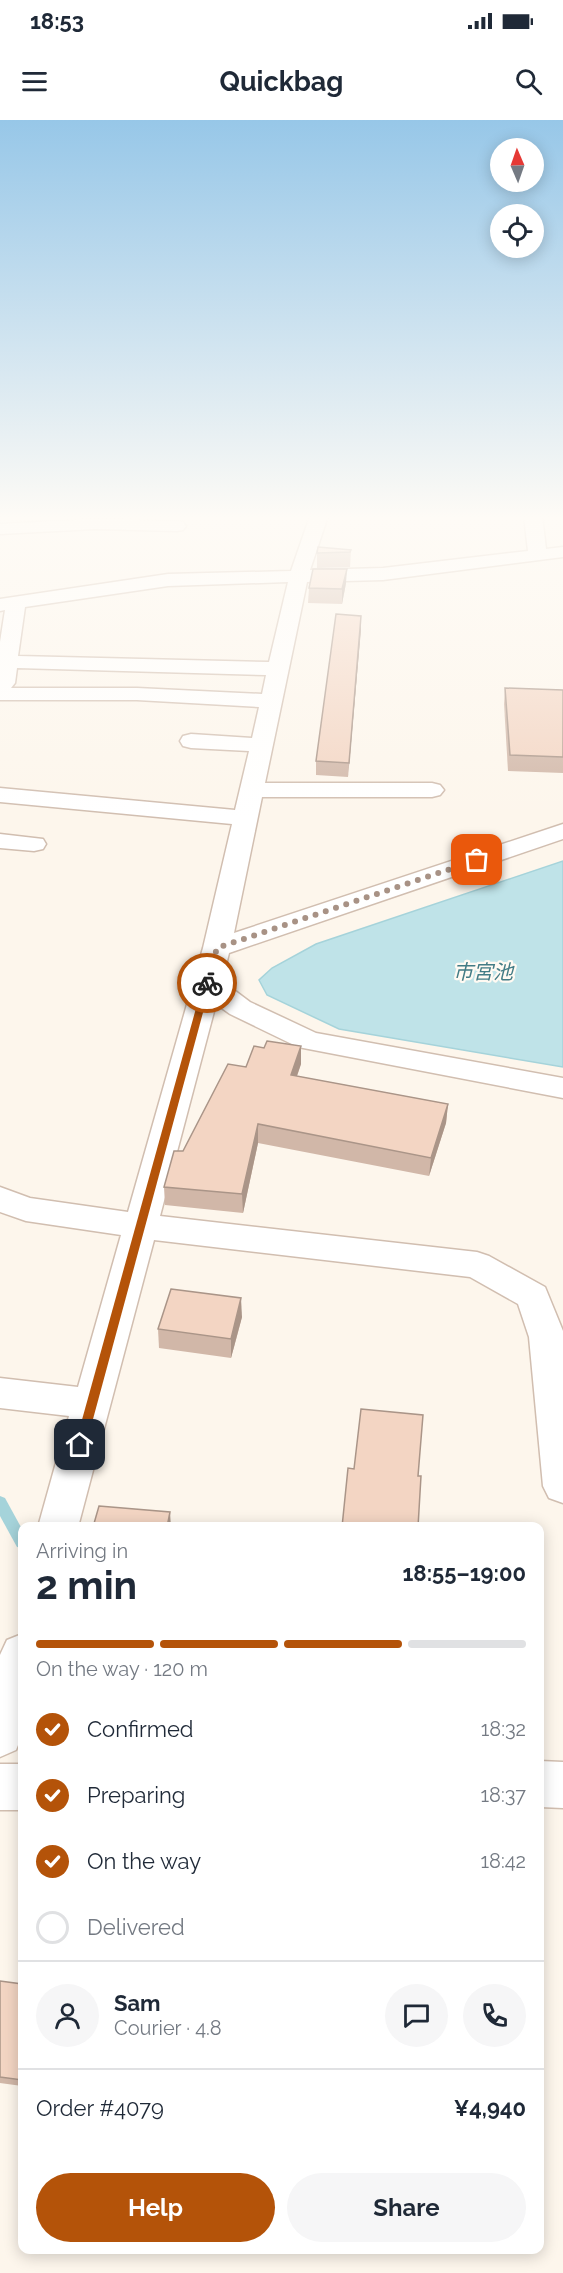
<!DOCTYPE html>
<meta charset="utf-8">
<style>
body{margin:0;font-family:Raleway,"Noto Sans JP",sans-serif;background:#f6f6f7;color:#1f2937;height:100vh;display:flex;flex-direction:column;font-size:22px;white-space:nowrap}
*{box-sizing:border-box;margin:0}
p{font-size:20px;color:#747a83}
.icon{flex:none;width:33px;height:33px;fill:none;stroke:currentColor;stroke-width:2;stroke-linecap:round;stroke-linejoin:round}
.map{position:relative;flex:1;overflow:hidden}
.sheet{position:absolute;left:18px;top:1402px;width:526px;height:732px;display:flex;flex-direction:column;background:#fff;border-radius:12px;box-shadow:0 3px 15px #0003}
.sheet>*{flex:none}
.needle{width:39px;rotate:358deg}
.buttons{position:absolute;left:490px;top:18px;display:grid;gap:12px}
.buttons a{display:grid;place-items:center;width:54px;height:54px;border-radius:50%;background:#fff;box-shadow:0 3px 15px #0003;font-size:30px}
.pin{position:absolute;display:grid;place-items:center;width:51px;height:51px;color:#fff;margin:-26px;border-radius:12px;box-shadow:0 3px 9px #0006}
.courier{position:absolute;display:grid;place-items:center;width:60px;height:60px;margin:-30px;border:4px solid #b45309;border-radius:50%;background:#fff;color:#222;box-shadow:0 2px 8px #0007}
.summary em{font-style:normal;font-weight:700}
.summary div{display:flex;flex-direction:column-reverse}
.summary{display:flex;align-items:center;justify-content:space-between;height:102px;padding:0 18px}
h1{font-size:39px;font-weight:700;line-height:45px}
.bar{display:grid;grid-template-columns:repeat(4,1fr);gap:9px 6px;align-content:center;height:72px;padding:0 18px}
.bar i{height:8px;border-radius:4px;background:#e0e1e3}
.bar .current{background:#b45309}
.bar p{grid-column:span 4}
.line{display:flex;align-items:center;gap:15px;padding:0 18px;border-top:2px solid #e0e1e3}
.line div{flex:1}
.round{display:grid;place-items:center;flex:none;width:63px;height:63px;border-radius:32px;background:#f6f6f7}
ol{padding:0 18px;list-style:none}
li{display:flex;align-items:center;gap:18px;height:66px}
li p{margin-inline-start:auto}
li .icon{padding:6px;border-radius:50%;background:#b45309;color:#fff;stroke-width:4}
li:last-child{color:#747a83}
li i{width:33px;height:33px;border:3px solid #e0e1e3;border-radius:50%}
.cta{display:flex;gap:12px;margin-top:auto;padding:12px 18px}
.cta a{flex:1;height:69px;border-radius:36px;background:#b45309;color:#fff;font-size:24px;font-weight:700;line-height:69px;text-align:center}
.cta a+a{background:#f6f6f7;color:#1f2937}
.status{display:flex;justify-content:space-between;align-items:center;height:42px;padding:0 30px;background:#fff;direction:ltr}
.status svg{height:16px;fill:currentColor}
header{display:flex;justify-content:space-between;align-items:center;height:78px;padding:0 18px;background:#fff;font-size:27px;font-weight:700}
.map>svg:first-child{display:block}
.water{fill:#bfe3e8;stroke:#a5d3da;stroke-width:1.5}
.lines{fill:none;stroke-linecap:round;stroke-linejoin:round}
.stream{fill:#a5d3da;fill-rule:evenodd}
.minor-casing{stroke:#d1beb0;stroke-width:3}
.minor{fill:#fff;fill-rule:evenodd}
.wall{fill:#d1b7a8}
.shaded-wall{fill:#aa9588}
.building{fill:#f3d5c3;stroke:#aa9588;stroke-width:1.5}
.route{fill:#b45309}
.done{stroke:#a89285;stroke-width:6;stroke-dasharray:0 10.8}
.labels{text-anchor:middle;dominant-baseline:central;stroke-width:4.5;stroke-linejoin:round;paint-order:stroke}
.water-label{font-size:20px;font-style:italic;fill:#437c86;stroke:#fffaf3}
</style>
<div class="status"><b>18:53</b><svg viewBox="0 0 49 12"><path d="M0 12V9h3v3zM5 12V6h3v6zM10 12V3h3v9zM15 12V0h3v12zM26 1h20v11H26zM47 4h2v5h-2z"/></svg></div>
<header><svg class="icon" aria-label="menu" viewBox="0 0 24 24"><path d="M4 6h16M4 12h16M4 18h16"/></svg>Quickbag<svg class="icon" aria-label="search" viewBox="0 0 24 24"><circle cx="10" cy="10" r="6"/><path d="M15 15l6 6"/></svg></header>
<div class="map">
<svg width="563" height="2153" viewBox="0 0 563 2153">
<rect width="100%" height="100%" fill="#fdf6ec"/>
<polygon class="water" points="563,741 563,947 339,909 267,875 259,860 272,848 316,824"/>
<g class="lines">
<polygon class="stream" points="0,1376 5,1378 22,1409 22,1428 17,1427 0,1396"/>
<defs>
<g id="minor">
<path d="M310,396H328L310,450L383,448L528,431L524,396H542L546,429L563,427V437L383,460L307,462L265,663H432L440,665L444,670L440,675L432,677H262L234,813L563,704V719L229,833L222,861L250,882L316,913L563,958V978L298,927L230,894L216,884L160,1096L477,1132L489,1136L545,1167L563,1211V1383L549,1378L543,1366L529,1217L518,1184L470,1157L154,1120L78,1407H38L69,1296L0,1288V1258L78,1267L121,1115L26,1101L0,1092V1067L30,1078L128,1092L203,828L232,704L0,682V668L235,690L249,631L191,628L183,626L180,621L183,616L191,614L252,618L259,587L137,580H0V522L5,490L0,491V479L168,454L291,451ZM288,462L269,542L18,536L25,487L168,466ZM17,548L266,555L262,574L137,568H11L15,563Z"/>
<polygon points="95,399 177,401 183,402 186,406 183,410 177,411 95,409 0,414 0,404"/>
<polygon points="0,714 43,719 46,724 43,729 34,731 0,728"/>
<polygon points="22,1514 22,1615 16,1630 0,1637 0,1535 7,1520"/>
<polygon points="540,1641 563,1642 563,1688 540,1687"/>
<rect x="0" y="1644" width="22" height="46"/>
</g>
</defs>
<use href="#minor" class="minor-casing"/>
<use href="#minor" class="minor"/>
</g>
<g class="wall">
<polygon points="351,430 350,447 317,448 317,433"/>
<polygon points="346,463 342,484 308,483 309,468"/>
<polygon points="361,509 348,657 316,655 316,641"/>
<polygon points="505,568 563,570 563,653 508,651 504,584"/>
<polygon points="301,944 297,956 448,984 446,1003 429,1056 258,1023 243,1093 165,1085 164,1067 183,1031 246,947"/>
<polygon points="242,1197 231,1238 159,1228 158,1209"/>
<polygon points="0,1861 22,1864 22,1966 0,1963"/>
</g>
<g class="shaded-wall">
<polygon points="347,449 346,463 342,484 342,469"/>
<polygon points="361,496 361,509 348,657 349,643"/>
<polygon points="301,926 301,944 291,973 291,955"/>
<polygon points="448,984 446,1003 429,1056 431,1038"/>
<polygon points="258,1004 258,1023 243,1093 242,1074"/>
<polygon points="241,1178 242,1197 231,1238 231,1219"/>
<polygon points="170,1392 171,1407 167,1407"/>
</g>
<g class="building">
<polygon points="318,427 351,430 350,432 317,433"/>
<polygon points="313,449 347,449 342,469 309,468"/>
<polygon points="336,494 361,496 349,643 316,641"/>
<polygon points="505,568 563,570 563,637 510,635"/>
<polygon points="267,921 301,926 291,955 448,984 431,1038 258,1004 242,1074 164,1067 174,1031 183,1031 228,944 246,947 254,926 264,928"/>
<polygon points="171,1169 241,1178 231,1219 158,1209"/>
<polygon points="361,1289 423,1295 418,1356 421,1356 418,1407 342,1407 348,1348 354,1349"/>
<polygon points="99,1386 170,1392 167,1407 93,1407"/>
<polygon points="0,1861 22,1864 22,1960 0,1957"/>
</g>
<linearGradient id="sky" x2="0" y2="1"><stop stop-color="#97c7e8"/><stop offset="0.57" stop-color="#fefbf6"/><stop offset="1" stop-color="#fefbf6" stop-opacity="0"/></linearGradient>
<rect width="563" height="698" fill="url(#sky)"/>
<polygon class="route" points="207,860 211,863 86,1325 80,1329 75,1325 203,863"/>
<g class="lines">
<polyline class="done" points="207,863 217,828 477,740"/>
</g>
<g class="labels">
<g class="water-label">
<text x="483" y="852">市宮池</text>
</g>
</g>
</svg>
<div class="buttons">
<a><svg class="needle" viewBox="-14 -14 28 28"><path d="M0-13l5 13h-10z" fill="#e53935"/><path d="M0 13l5-13h-10z" fill="#747a83"/></svg></a>
<a><svg class="icon" aria-label="locate" viewBox="0 0 24 24"><circle cx="12" cy="12" r="6"/><path d="M12 2v4M12 18v4M2 12h4M18 12h4"/></svg></a>
</div>
<div class="pin" style="left:477px;top:740px;background:#ea580c"><svg class="icon" aria-label="bag" viewBox="0 0 24 24"><path d="M5 8h14l-1 12H6zM9 8a3 3 0 0 1 6 0"/></svg></div>
<div class="pin" style="left:80px;top:1325px;background:#1f2937"><svg class="icon" aria-label="home" viewBox="0 0 24 24"><path d="M3 11l9-7 9 7M6 9v11h12V9"/></svg></div>
<div class="courier" style="left:207px;top:863px"><svg class="icon" aria-label="bike" viewBox="0 0 24 24"><circle cx="6" cy="16" r="4"/><circle cx="18" cy="16" r="4"/><path d="M6 16l4-8h5l3 8M10 8l3 8H6M13 5h3"/></svg></div>
<section class="sheet">
<div class="summary"><div><h1>2 min</h1><p>Arriving in</p></div><em>18:55–19:00</em></div>
<div class="bar"><i class="current"></i><i class="current"></i><i class="current"></i><i></i><p>On the way · 120 m</p></div>
<ol>
<li><svg class="icon" aria-label="check" viewBox="0 0 24 24"><path d="M5 12l5 5 9-10"/></svg>Confirmed<p>18:32</p></li>
<li><svg class="icon" aria-label="check" viewBox="0 0 24 24"><path d="M5 12l5 5 9-10"/></svg>Preparing<p>18:37</p></li>
<li><svg class="icon" aria-label="check" viewBox="0 0 24 24"><path d="M5 12l5 5 9-10"/></svg>On the way<p>18:42</p></li>
<li><i></i>Delivered</li>
</ol>
<div class="line" style="height:108px"><a class="round"><svg class="icon" aria-label="person" viewBox="0 0 24 24"><circle cx="12" cy="8" r="4"/><path d="M4 21q1-7 8-7t8 7"/></svg></a><div><b>Sam</b><p>Courier · 4.8</p></div><a class="round"><svg class="icon" aria-label="chat" viewBox="0 0 24 24"><path d="M4 5h16v11H9l-5 4z"/></svg></a><a class="round"><svg class="icon" aria-label="phone" viewBox="0 0 24 24"><path d="M5 4h4l2 5-3 2q2 4 5 5l2-3 5 2v4C11 20 4 13 5 4z"/></svg></a></div>
<div class="line" style="height:78px"><div>Order #4079</div><b>¥4,940</b></div>
<div class="cta"><a>Help</a><a>Share</a></div>
</section>
</div>
